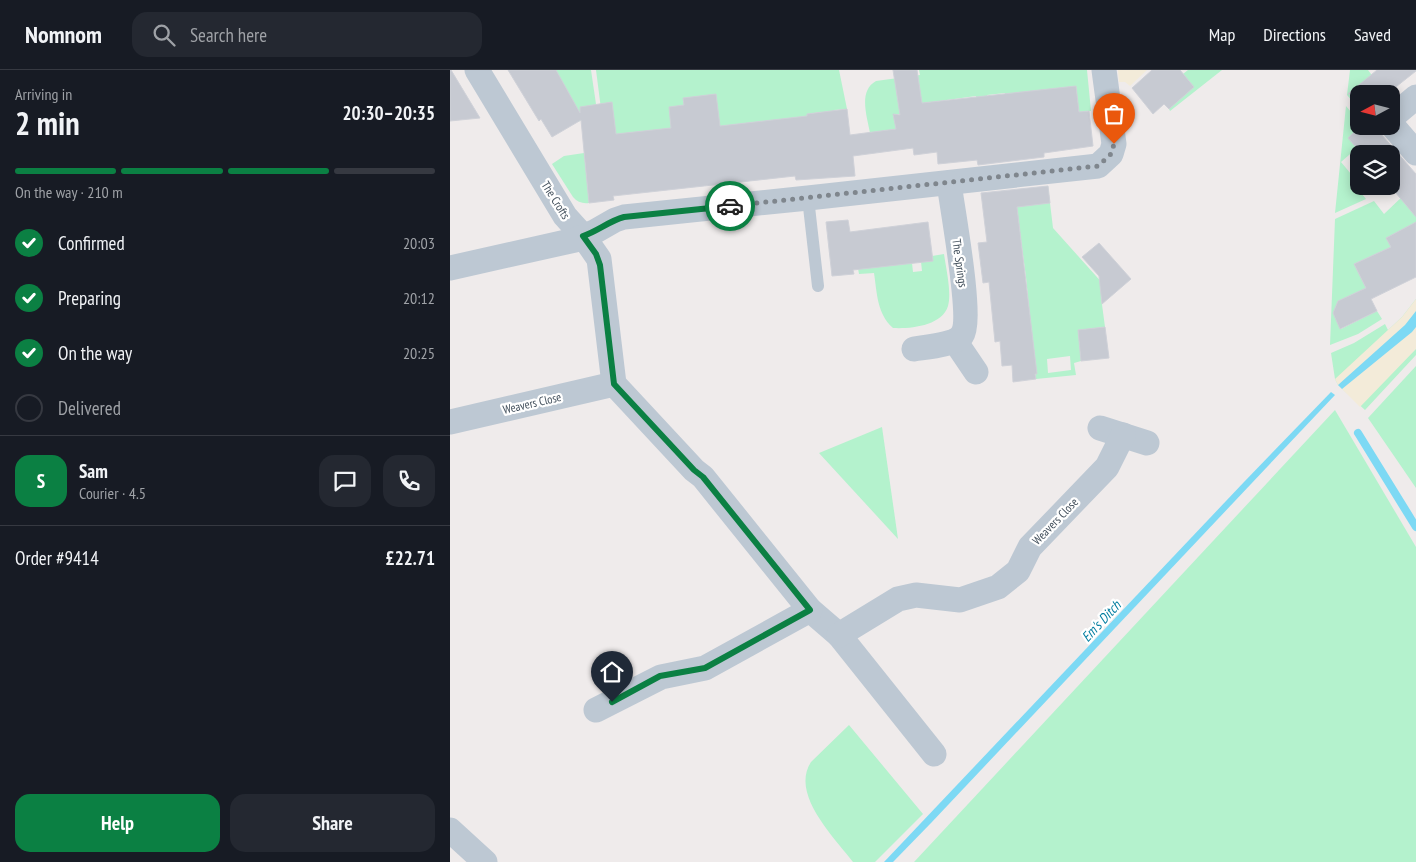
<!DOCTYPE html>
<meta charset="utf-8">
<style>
body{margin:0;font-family:"PT Sans Narrow",sans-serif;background:#242831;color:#f1f3f6;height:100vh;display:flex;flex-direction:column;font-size:19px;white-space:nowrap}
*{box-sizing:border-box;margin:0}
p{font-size:16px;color:#9ea1a6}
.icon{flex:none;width:28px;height:28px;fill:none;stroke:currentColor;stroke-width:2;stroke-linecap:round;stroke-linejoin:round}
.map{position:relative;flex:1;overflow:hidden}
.drawer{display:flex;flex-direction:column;background:#171b24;width:450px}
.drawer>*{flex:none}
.needle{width:32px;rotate:263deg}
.tools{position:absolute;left:900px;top:15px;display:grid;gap:10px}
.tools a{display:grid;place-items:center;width:50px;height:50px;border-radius:10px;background:#171b24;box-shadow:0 2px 12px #0003;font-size:25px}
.pin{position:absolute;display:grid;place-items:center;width:42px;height:42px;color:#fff;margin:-51px -21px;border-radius:50% 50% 50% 0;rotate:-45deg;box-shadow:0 0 5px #0007}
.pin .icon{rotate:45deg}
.courier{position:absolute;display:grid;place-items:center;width:50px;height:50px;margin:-25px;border:4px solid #0b8043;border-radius:50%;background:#fff;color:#222;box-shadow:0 1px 6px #0007}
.summary em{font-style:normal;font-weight:700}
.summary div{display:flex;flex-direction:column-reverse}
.summary{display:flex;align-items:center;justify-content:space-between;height:85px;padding:0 15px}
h1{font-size:32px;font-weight:700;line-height:38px}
.bar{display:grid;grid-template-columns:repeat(4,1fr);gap:8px 5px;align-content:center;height:60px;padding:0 15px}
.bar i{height:6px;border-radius:4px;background:#363941}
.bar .selected{background:#0b8043}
.bar p{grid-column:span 4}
.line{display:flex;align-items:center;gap:12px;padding:0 15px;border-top:1px solid #363941}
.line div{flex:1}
.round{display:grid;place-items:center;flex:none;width:52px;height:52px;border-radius:15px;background:#242831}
ol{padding:0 15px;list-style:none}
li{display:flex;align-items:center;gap:15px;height:55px}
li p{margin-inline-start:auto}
li .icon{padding:5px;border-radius:50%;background:#0b8043;color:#fff;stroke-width:4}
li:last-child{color:#9ea1a6}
li i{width:28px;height:28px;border:2px solid #363941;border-radius:50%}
.cta{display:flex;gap:10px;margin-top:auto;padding:10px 15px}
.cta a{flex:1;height:58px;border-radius:15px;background:#0b8043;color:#fff;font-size:20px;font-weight:700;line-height:58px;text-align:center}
.cta a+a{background:#242831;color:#f1f3f6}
header{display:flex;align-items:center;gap:30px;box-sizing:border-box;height:70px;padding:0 25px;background:#171b24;border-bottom:1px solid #363941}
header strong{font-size:24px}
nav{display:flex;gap:28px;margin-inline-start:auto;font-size:18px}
.search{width:350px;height:45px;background:#242831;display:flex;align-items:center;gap:12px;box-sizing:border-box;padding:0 18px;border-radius:15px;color:#9ea1a6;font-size:19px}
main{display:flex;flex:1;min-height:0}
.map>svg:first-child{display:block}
.green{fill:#b4f2cd;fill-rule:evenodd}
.sand{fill:#f3ebd9}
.water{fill:#7dd9f4}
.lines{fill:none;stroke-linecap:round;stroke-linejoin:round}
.stream{stroke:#7dd9f4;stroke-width:8}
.building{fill:#c7cad2;stroke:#cfd1d8}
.lane{stroke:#bdc8d3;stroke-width:12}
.street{stroke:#bdc8d3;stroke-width:25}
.done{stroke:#7f868d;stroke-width:5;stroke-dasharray:0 9}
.route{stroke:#0b8043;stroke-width:6}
.labels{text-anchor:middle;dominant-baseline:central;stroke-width:4.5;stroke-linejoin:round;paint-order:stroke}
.street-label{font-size:12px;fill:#424f5b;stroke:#fff}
.water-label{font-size:14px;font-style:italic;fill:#027da0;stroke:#fff}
</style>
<header>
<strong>Nomnom</strong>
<div class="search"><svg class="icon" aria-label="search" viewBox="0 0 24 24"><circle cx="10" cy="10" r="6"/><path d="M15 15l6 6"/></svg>Search here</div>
<nav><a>Map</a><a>Directions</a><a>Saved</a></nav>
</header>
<main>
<section class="drawer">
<div class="summary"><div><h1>2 min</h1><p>Arriving in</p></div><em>20:30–20:35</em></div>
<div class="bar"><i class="selected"></i><i class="selected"></i><i class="selected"></i><i></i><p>On the way · 210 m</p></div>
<ol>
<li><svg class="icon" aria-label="check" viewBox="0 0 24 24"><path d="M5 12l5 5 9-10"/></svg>Confirmed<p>20:03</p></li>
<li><svg class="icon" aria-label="check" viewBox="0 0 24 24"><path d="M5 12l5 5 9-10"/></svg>Preparing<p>20:12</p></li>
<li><svg class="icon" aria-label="check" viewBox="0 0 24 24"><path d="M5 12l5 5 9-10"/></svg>On the way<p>20:25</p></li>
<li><i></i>Delivered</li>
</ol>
<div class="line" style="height:90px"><b class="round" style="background:#0b8043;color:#fff">S</b><div><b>Sam</b><p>Courier · 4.5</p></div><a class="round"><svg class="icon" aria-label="chat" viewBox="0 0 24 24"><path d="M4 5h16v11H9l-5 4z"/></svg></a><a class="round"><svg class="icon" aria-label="phone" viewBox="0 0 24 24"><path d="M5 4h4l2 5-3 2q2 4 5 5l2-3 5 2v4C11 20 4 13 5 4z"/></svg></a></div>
<div class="line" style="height:65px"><div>Order #9414</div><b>£22.71</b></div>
<div class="cta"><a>Help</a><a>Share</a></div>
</section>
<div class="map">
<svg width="966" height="792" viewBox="0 0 966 792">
<rect width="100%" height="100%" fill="#efebeb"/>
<g class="green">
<polygon points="106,0 141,0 147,41 128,52"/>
<polygon points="146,0 389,0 397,39 384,40 387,68 372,49 371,42 357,44 361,74 270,56 219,58 222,81 166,64 151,39"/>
<path d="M469,0H637L641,41L629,42L626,16L559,52L555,23L537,25L540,51L529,52L526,26L475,33V45L444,44L446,59L420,63C417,46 408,21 426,11L470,5Z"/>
<polygon points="738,0 772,0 720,41 719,39 744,17 733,4"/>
<polygon points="900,0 918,0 927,12 909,24 902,31 897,25"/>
<polygon points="896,36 906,48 902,52 908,59 898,68 907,78 891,92 906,110 903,113 916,129 885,143"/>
<path d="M134,83L139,133C133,134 127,132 123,127L102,94L114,86Z"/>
<path d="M598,116L603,158L663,225L651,227L655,257L628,260L631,291L624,293L626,305L586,309L576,207L565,125L532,129L531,125ZM620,286L621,300L598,303L597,289Z"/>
<polygon points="966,121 966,153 936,168 941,177 904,194 916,218 888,231 883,243 891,259 927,241 932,249 908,264 880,275 885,149 924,131 934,144 955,124"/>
<path d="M494,184C496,198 502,224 498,236C492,256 460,259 443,258C427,244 427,223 424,203L409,204L407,193H462L463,202L472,201L471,192L482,191V186Z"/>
<polygon points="966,229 966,285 915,340 888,315 885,309 881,283 904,273 935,254 938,260 952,247"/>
<polygon points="966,296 966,418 918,348"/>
<polygon points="885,340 966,477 966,792 464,792"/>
<polygon points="432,357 448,469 369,383"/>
<path d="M399,655L473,744L425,792H403C384,767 340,724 361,692Z"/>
</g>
<g class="sand">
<polygon points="668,0 697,0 680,16 675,12 669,12"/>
<polygon points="966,229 966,279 910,337 888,315 885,309 952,247"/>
</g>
<g class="water">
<polygon points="966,241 966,257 962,262 892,319 888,315 955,255"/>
<polygon points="881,322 885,325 481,753 443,792 434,792 794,412"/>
</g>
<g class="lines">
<polyline class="stream" points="908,363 966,457"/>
</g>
<g class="building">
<polygon points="0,0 1,0 30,48 0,51"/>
<polygon points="58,0 106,0 130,43 130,37 162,32 166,64 221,58 219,37 234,35 233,28 266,24 270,56 357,46 357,44 397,39 400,65 446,59 443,44 450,45 443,0 467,0 472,33 626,16 629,42 639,41 643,76 594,83 594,87 528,95 527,90 488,94 487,82 464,85 463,78 403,86 405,106 346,110 345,106 163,126 164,130 139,133 131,50 102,67 91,49 89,51"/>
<polygon points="702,0 730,0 744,17 719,39 714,34 703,44 682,18"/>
<polygon points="927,0 966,0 966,1 937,24 898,24"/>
<polygon points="911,56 924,56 966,104 966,147 940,116 941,116 941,84 912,84 898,68"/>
<polygon points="598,116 600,133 567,137 587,304 585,304 586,309 563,312 562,295 552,296 550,271 545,272 539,212 533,213 528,173 537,172 531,123"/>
<polygon points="398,150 400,162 478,152 483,191 403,200 404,204 382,206 376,152"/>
<polygon points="966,152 966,207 921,229 927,241 890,259 883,243 888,231 916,218 904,194 941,177 936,168"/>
<polygon points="649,173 681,209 652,234 649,206 632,187"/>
<polygon points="655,257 659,288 631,291 628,260"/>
</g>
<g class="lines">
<polyline class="lane" points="358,128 368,216"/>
<g class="street">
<polyline points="27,0 115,146 133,166 149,189 164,314 244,400 253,407 360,540 389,565 484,684"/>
<polyline points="941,48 966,27"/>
<polyline points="941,54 966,83"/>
<polyline points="0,198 125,170 144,162 165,150 174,147 358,128 648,96 661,84 664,74 654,0"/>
<polyline points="505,271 526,302"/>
<path d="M464,279C476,277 505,275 512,265C523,249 502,137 499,113"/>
<polyline points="0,352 164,314"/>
<polyline points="650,358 697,373"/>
<polyline points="389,565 448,529 466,525 510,530 548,517 568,501 580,477 657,397 673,365"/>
<polyline points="146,640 211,607 255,598 360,540"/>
<polyline points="0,760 35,792"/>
</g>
</g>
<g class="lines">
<polyline class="done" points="280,136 648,96 661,84 664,74"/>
<path class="route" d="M162,632L210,606L255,598L360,540L253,407L244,400L164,314L150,195L146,184L133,166C148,161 159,151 174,147L280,136"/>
</g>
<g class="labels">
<g class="street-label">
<text transform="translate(106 130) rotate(58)">The Crofts</text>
<text transform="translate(510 193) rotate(82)">The Springs</text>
<text transform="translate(82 333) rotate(-13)">Weavers Close</text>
<text transform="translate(605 451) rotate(-46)">Weavers Close</text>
</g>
<g class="water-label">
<text transform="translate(651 551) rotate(-47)">Em's Ditch</text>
</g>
</g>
</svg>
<div class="tools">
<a><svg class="needle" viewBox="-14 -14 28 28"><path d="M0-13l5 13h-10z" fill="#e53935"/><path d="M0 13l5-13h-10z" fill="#9ea1a6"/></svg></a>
<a><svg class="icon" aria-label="layers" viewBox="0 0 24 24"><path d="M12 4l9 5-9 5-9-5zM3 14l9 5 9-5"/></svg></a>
</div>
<div class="pin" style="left:664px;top:74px;background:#ea580c"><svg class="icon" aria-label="bag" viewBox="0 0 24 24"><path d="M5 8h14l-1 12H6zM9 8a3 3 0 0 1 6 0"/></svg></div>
<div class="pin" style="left:162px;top:632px;background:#1f2937"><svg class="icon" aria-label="home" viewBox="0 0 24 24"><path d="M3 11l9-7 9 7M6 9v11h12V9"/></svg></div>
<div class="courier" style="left:280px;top:136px"><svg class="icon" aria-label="car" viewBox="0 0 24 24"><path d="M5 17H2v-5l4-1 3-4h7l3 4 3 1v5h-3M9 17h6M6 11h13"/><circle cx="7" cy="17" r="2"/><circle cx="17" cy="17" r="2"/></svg></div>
</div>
</main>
